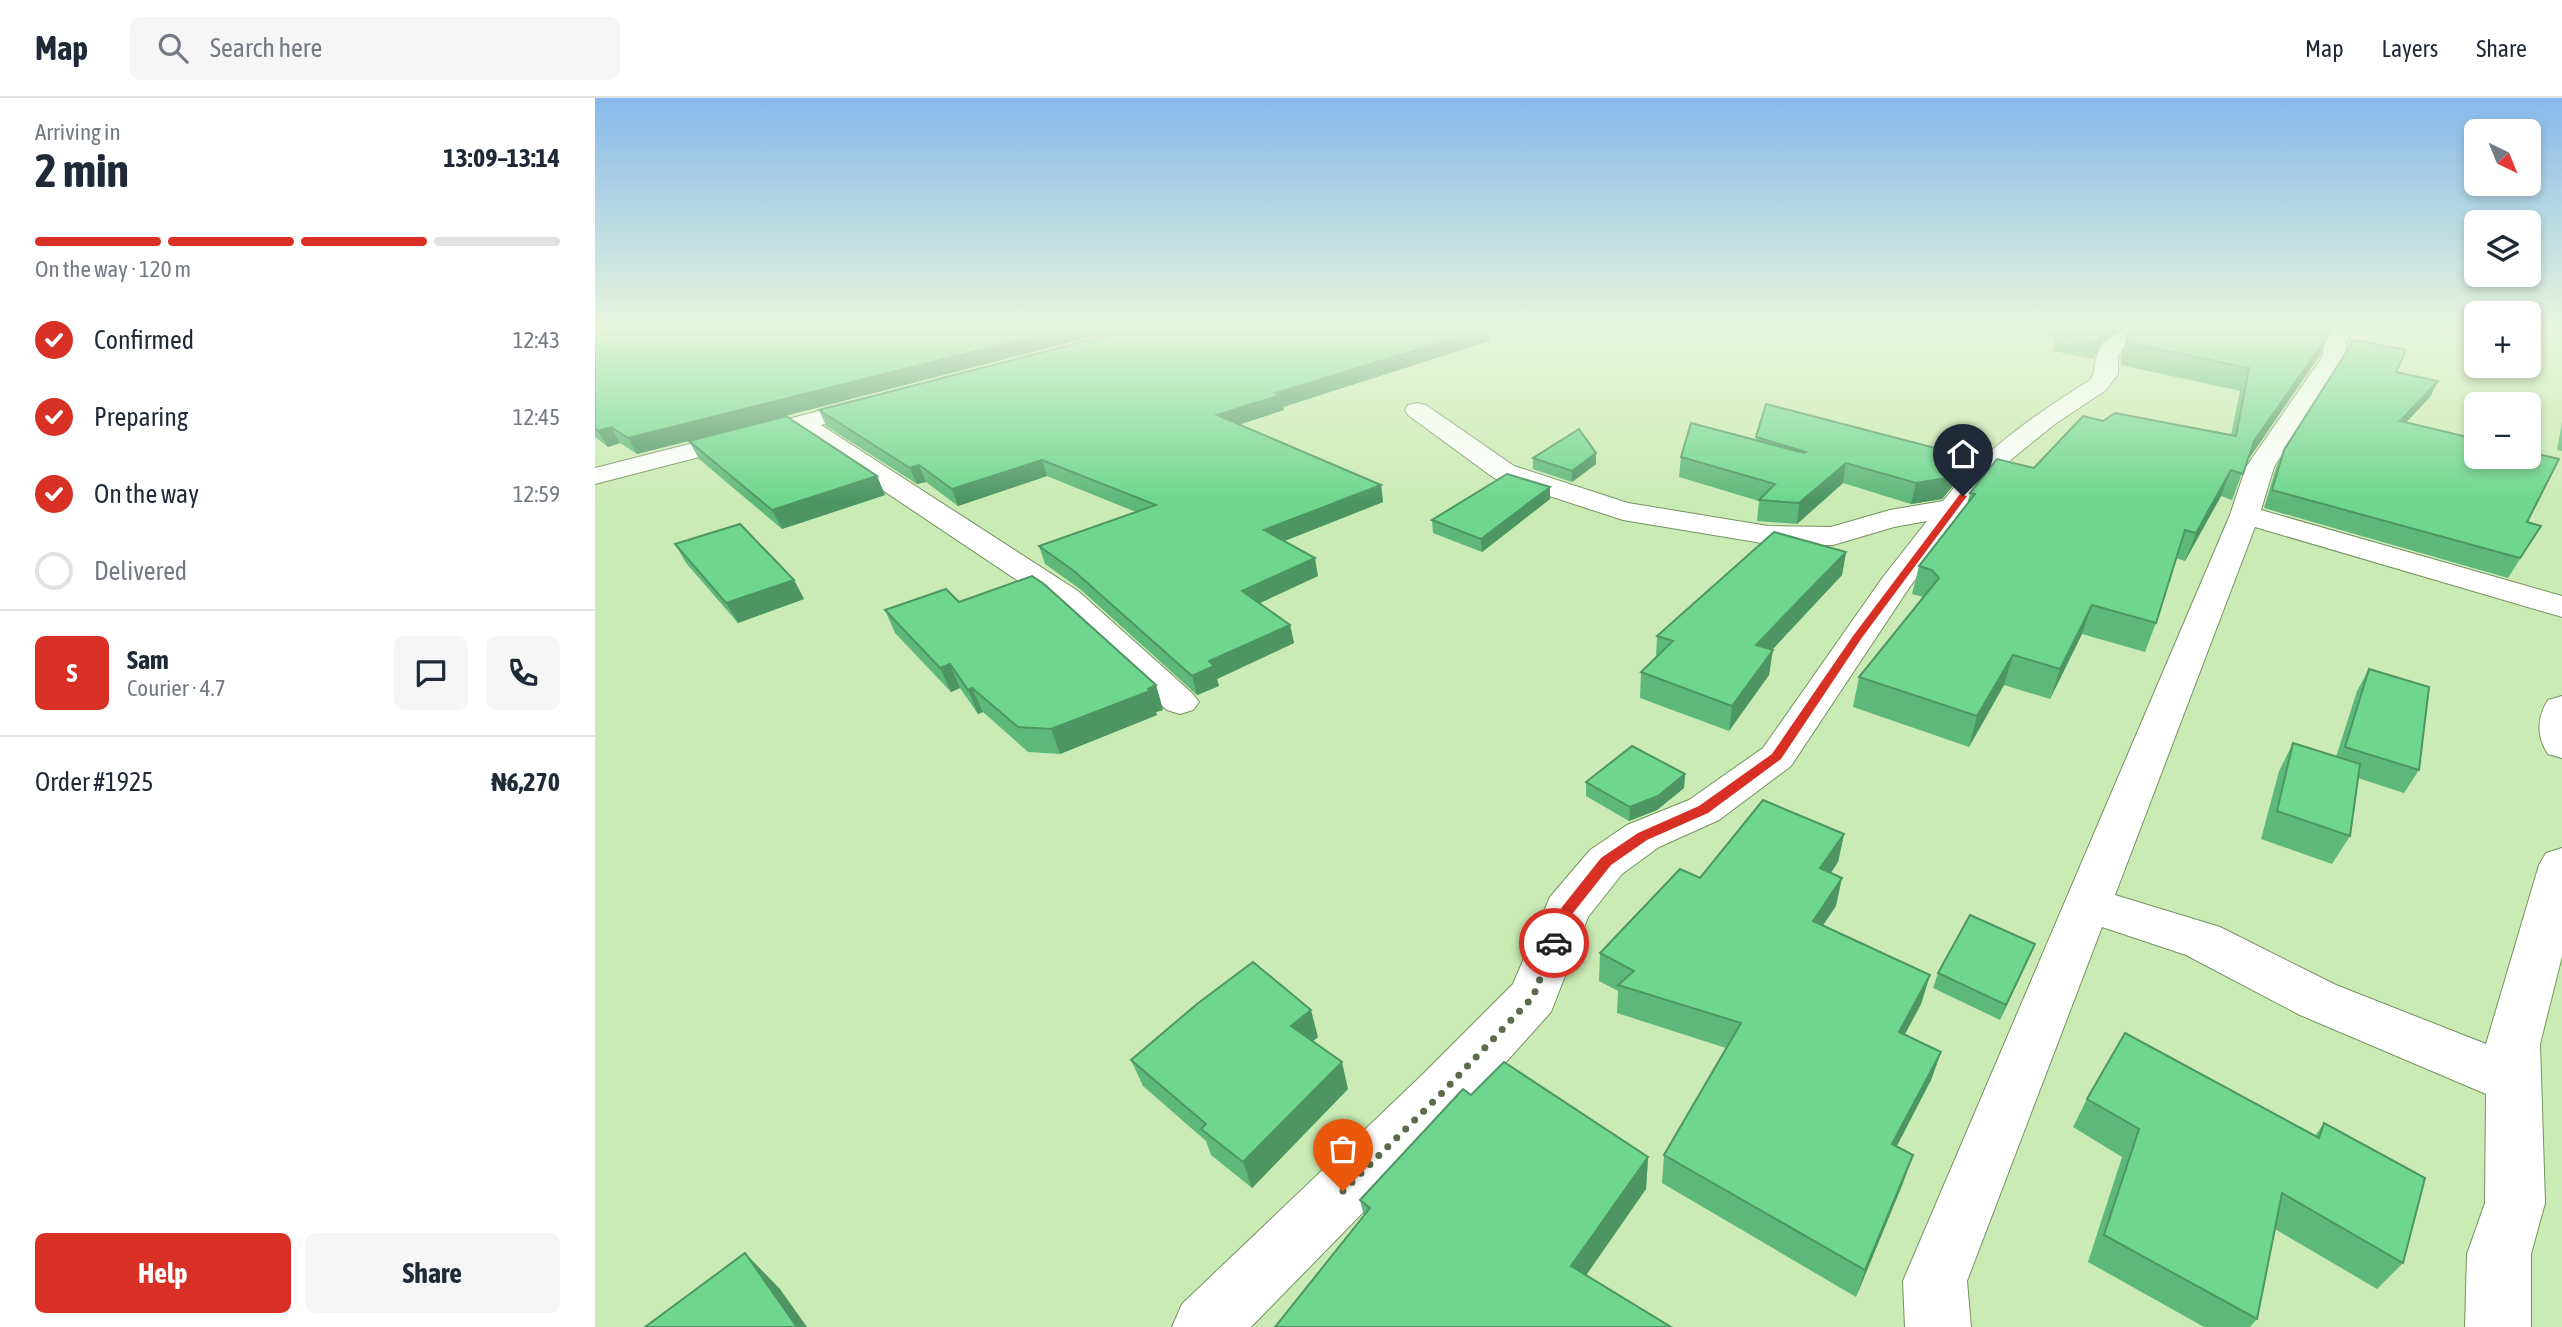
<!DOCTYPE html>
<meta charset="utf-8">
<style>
body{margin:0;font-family:"Asap Condensed",sans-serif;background:#f6f6f7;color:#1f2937;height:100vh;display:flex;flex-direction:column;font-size:26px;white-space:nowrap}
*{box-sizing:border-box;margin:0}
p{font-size:23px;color:#747a83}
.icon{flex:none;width:38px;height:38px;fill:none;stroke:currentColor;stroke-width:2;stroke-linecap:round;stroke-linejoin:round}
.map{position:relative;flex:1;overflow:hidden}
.drawer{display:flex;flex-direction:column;background:#fff;width:595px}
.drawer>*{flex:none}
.needle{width:46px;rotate:137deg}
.buttons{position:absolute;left:1869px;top:21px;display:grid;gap:14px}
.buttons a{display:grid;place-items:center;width:77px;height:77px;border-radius:10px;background:#fff;box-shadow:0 4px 10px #0003;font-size:35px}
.pin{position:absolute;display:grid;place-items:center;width:60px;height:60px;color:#fff;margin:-72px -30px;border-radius:50% 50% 50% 0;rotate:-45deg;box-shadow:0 0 7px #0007}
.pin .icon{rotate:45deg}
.courier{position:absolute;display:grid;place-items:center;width:70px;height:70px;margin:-35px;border:5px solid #d93025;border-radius:50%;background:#fff;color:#222;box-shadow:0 2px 9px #0007}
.head em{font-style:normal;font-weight:700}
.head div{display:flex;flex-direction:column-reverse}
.head{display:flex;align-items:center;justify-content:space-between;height:119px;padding:0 35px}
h1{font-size:46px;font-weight:700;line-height:52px}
.bar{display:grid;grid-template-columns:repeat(4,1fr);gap:10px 7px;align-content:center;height:84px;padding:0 35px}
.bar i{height:9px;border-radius:5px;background:#e0e1e3}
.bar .selected{background:#d93025}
.bar p{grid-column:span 4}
.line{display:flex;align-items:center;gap:18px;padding:0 35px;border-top:2px solid #e0e1e3}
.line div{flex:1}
.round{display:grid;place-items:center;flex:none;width:74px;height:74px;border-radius:10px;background:#f6f6f7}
ol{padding:0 35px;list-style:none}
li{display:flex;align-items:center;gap:21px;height:77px}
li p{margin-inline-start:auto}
li .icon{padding:7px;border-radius:50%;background:#d93025;color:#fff;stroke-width:4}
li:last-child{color:#747a83}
li i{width:38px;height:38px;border:4px solid #e0e1e3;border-radius:50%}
.primary-button{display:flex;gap:14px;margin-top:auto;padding:14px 35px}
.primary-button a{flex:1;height:80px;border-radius:10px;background:#d93025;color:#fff;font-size:28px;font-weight:700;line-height:80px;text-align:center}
.primary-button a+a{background:#f6f6f7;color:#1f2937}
header{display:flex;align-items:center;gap:42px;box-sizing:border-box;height:98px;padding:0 35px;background:#fff;border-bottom:2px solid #e0e1e3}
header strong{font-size:33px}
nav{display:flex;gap:38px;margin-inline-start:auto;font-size:24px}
.search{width:490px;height:63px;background:#f6f6f7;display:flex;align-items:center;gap:18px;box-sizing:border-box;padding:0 24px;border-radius:10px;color:#747a83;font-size:26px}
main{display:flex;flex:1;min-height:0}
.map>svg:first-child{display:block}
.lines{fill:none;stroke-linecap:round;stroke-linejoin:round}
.street-casing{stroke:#75925f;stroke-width:2}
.street{fill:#fff;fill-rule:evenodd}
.wall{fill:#5fb87b}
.shaded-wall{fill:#4d9664}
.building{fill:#6ed68f;stroke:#4d9664;stroke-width:2}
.route{fill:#d93025}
.done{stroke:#5a6c4c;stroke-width:7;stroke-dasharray:0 12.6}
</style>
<header>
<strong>Map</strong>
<div class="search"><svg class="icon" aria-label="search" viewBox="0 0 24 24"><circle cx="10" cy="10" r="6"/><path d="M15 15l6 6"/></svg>Search here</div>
<nav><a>Map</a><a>Layers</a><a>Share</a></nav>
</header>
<main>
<section class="drawer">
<div class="head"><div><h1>2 min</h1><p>Arriving in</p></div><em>13:09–13:14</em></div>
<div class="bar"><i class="selected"></i><i class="selected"></i><i class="selected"></i><i></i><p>On the way · 120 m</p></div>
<ol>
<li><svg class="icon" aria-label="check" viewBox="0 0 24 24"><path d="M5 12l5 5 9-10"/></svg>Confirmed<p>12:43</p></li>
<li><svg class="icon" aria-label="check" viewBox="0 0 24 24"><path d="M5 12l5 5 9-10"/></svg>Preparing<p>12:45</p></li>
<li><svg class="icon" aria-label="check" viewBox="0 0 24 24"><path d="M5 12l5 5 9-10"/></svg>On the way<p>12:59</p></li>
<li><i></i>Delivered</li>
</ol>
<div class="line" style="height:126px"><b class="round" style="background:#d93025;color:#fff">S</b><div><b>Sam</b><p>Courier · 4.7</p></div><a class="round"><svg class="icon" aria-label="chat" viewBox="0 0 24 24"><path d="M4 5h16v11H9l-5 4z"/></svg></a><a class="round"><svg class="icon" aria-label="phone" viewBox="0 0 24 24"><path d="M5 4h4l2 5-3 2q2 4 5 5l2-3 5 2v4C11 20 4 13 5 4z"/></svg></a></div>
<div class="line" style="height:91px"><div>Order #1925</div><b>₦6,270</b></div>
<div class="primary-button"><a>Help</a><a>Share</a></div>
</section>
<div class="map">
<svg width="1967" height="1229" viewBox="0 0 1967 1229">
<rect width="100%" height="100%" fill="#cbebb4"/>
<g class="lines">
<defs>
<g id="street">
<path d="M1532,230H1558L1528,250L1523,258V276L1511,292L1460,326L1418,360L1387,391L1314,490L1196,668L1124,722L1064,749L1027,776L993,819L956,914L866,1014L656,1229H577L587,1206L826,978L918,886L955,799L995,752L1032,727L1094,702L1168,650L1288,479L1332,423L1299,429L1238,447L1173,446L1028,422L899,380L813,317L810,312L813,307L822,305L831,307L919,368L1033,405L1173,428L1236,429L1295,412L1348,403C1388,352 1440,317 1495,282C1500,275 1499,269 1501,261C1504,244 1518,237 1532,230Z"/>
<polygon points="1739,230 1761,230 1751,244 1750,258 1679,369 1666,412 1967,498 1967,519 1660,429 1520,797 1625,829 1741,887 1891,946 1944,767 1951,755 1967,750 1967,858 1945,946 1950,1105 1936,1156 1936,1229 1870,1229 1872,1156 1890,1105 1891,996 1705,917 1591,857 1507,829 1372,1183 1376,1229 1310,1229 1308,1183 1635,417 1651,369 1728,258 1729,244"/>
<polygon points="279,299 288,301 291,306 288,311 226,327 483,493 598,596 604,604 598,612 585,616 572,612 459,507 201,334 0,386 0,370"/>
<path d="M1967,598V660L1953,656C1941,638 1942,619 1953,602Z"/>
</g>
</defs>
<use href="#street" class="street-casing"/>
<use href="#street" class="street"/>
</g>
<g class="wall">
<polygon points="0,230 530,230 128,334 282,378 290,397 187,431 104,361 94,343 42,356 25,345 13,349 0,339"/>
<polygon points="541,230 894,230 894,243 688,309 689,312 644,326 786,387 788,404 689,443 723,478 665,505 695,527 699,545 622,581 624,588 602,597 485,491 450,466 444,448 541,414 452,378 363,408 331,384 322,386 231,328 224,312"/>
<polygon points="1457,230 1528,230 1507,244 1498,261 1457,253 1461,239 1454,238"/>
<polygon points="1532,237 1725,257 1652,362 1637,402 1626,398 1590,463 1581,460 1561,525 1550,554 1487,536 1455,601 1409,587 1374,649 1258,609 1264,579 1328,499 1317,496 1324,468 1372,406 1375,395 1439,370 1508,323 1636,337 1645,293 1526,267 1526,259"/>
<polygon points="1801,274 1843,283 1835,299 1811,325 1932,424 1946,428 1913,480 1669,410 1681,370 1689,352"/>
<polygon points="1967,324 1967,353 1962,352"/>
<polygon points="1161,339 1371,358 1366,378 1347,401 1316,406 1248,385 1202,426 1162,423 1164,403 1084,379 1086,359 1161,342"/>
<polygon points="938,360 1001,366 977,384 938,371"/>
<polygon points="955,389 955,401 887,454 838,435 837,422"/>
<polygon points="80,446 199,482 209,501 143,525 91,465"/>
<polygon points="1251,454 1247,477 1177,552 1174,577 1134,633 1045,600 1046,574 1061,559 1062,538"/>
<polygon points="364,504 561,587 568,612 561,614 562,617 465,656 433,654 388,614 383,616 365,590 356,594 300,535 290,512"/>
<polygon points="1774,571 1824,672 1809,695 1763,680 1755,738 1737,766 1666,741 1684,673 1698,645 1741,659 1762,593"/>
<polygon points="1090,676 1089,690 1062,712 1034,723 991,698 991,684"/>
<polygon points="1249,736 1243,764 1236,775 1241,808 1228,827 1335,877 1326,906 1310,936 1346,954 1336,982 1302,1048 1308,1085 1261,1199 1067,1085 1069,1057 1131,950 1022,915 1023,893 1004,883 1005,855 1105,780"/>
<polygon points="1440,846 1405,922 1338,890 1343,875"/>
<polygon points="723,939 717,943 753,991 657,1090 616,1057 611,1043 548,988 536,962"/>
<polygon points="876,997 1053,1059 1051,1091 991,1177 769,1118 765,1102"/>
<polygon points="1492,1001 1720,1038 1729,1025 1808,1165 1782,1191 1680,1131 1662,1221 1655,1229 1609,1229 1493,1164 1527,1059 1478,1029"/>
</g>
<g class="shaded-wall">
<polygon points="473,230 530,230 42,356 33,340"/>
<polygon points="892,230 894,230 894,243 688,309 689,312 625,333 622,317 681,295"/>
<polygon points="1510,230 1528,230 1507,244 1498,261 1503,246"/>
<polygon points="1735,235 1725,257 1649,368 1659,343"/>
<polygon points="1843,283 1835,299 1796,340 1805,323"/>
<polygon points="16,329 25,345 13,349 3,333"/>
<polygon points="1001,355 1001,366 977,384 977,373"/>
<polygon points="1371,358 1366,378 1347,401 1316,406 1321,385"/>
<polygon points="447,362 452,378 363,408 357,391"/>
<polygon points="1251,365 1248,385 1202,426 1204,405"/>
<polygon points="324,367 331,384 322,386 315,370"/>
<polygon points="1636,372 1626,398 1590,463 1601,435"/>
<polygon points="282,378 290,397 187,431 177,412"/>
<polygon points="786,387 788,404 672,450 669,432"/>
<polygon points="955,389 955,401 887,454 886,441"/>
<polygon points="1251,454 1247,477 1158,572 1161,547"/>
<polygon points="720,460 723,478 652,511 647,493"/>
<polygon points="199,482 209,501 143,525 131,505"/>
<polygon points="1497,507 1487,536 1455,601 1465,571"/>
<polygon points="695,527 699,545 622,581 624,588 602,597 597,578 614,563"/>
<polygon points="1178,552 1174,577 1134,633 1137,608"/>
<polygon points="1418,557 1409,587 1374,649 1382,618"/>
<polygon points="355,566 365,590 356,594 345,570"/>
<polygon points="561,587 568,612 561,614 562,617 465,656 456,631"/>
<polygon points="377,590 388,614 383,616 373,592"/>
<polygon points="1090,676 1089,690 1062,712 1034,723 1035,709"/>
<polygon points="1249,736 1243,764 1219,799 1225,770"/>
<polygon points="1247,780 1241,808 1212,851 1218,823"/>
<polygon points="1440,846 1434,860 1405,922 1411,907"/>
<polygon points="1335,877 1326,906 1296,962 1304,934"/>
<polygon points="716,912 723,939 703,955 696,928"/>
<polygon points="1346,954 1336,982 1288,1074 1297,1046"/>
<polygon points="747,964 753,991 657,1090 648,1064"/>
<polygon points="1318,1057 1308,1085 1261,1199 1270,1172"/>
<polygon points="1053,1059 1051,1091 976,1199 976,1168"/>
<polygon points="150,1155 185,1191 212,1229 202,1229"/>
</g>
<g class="building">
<polygon points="0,230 473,230 33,340 16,329 3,333 0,330"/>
<polygon points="541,230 892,230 681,295 686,297 622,317 786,387 669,432 720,460 647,493 695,527 614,563 619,568 597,578 479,473 444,448 561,407 447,362 357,391 324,367 315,370 224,312"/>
<polygon points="1471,230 1510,230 1503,246 1462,237"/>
<polygon points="1537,230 1735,230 1735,235 1659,343 1648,376 1636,372 1601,435 1590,432 1561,525 1497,507 1465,571 1418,557 1382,618 1264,579 1344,480 1337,472 1324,468 1380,396 1375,395 1402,361 1439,370 1488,318 1508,323 1520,315 1641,338 1654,270 1533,245 1532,237"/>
<polygon points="1759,242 1811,252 1801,274 1843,283 1805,323 1881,341 1881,359 1934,359 1934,354 1964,361 1932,424 1946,428 1925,460 1677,392 1689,352"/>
<polygon points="1171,306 1371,358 1351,380 1321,385 1251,365 1204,405 1164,402 1180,386 1086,359 1096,325 1209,355 1211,354 1161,339"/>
<polygon points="191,318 282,378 177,412 94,343"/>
<polygon points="984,331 1001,355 977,373 938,360"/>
<polygon points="912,376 955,389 886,441 837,422"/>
<polygon points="145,426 199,482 131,505 80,446"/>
<polygon points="1179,434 1251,454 1161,547 1178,552 1137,608 1046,574 1078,543 1062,538"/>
<polygon points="437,478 449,486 561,587 553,591 555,593 456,631 423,629 377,590 373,592 355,566 345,570 290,512 351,491 364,504"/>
<polygon points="1774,571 1834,589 1824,672 1750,649"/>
<polygon points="1698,645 1765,666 1755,738 1682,713"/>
<polygon points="1037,648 1090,676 1063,698 1035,709 991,684"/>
<polygon points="1168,702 1249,736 1225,770 1247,780 1218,823 1335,877 1304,934 1346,954 1297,1046 1318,1057 1270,1172 1069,1057 1146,925 1023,887 1039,873 1005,855 1085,771 1105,780"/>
<polygon points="1375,817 1440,846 1411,907 1343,875"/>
<polygon points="658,864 716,912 696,928 747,964 648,1064 606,1031 611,1026 536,962 602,906"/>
<polygon points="1530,935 1724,1040 1729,1025 1830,1080 1808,1165 1687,1095 1662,1221 1509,1137 1544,1031 1492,1001"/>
<polygon points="909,964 1053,1059 976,1168 1076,1229 680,1229 775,1110 765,1102 868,991 876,997"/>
<polygon points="150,1155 202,1229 50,1229"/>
</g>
<linearGradient id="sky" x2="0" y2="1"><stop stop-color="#86b8eb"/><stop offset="0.57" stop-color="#e8f6dd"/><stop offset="1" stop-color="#e8f6dd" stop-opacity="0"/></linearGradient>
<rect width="1967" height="402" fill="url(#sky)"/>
<polygon class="route" points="1365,396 1372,398 1266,541 1186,661 1113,715 1052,742 1016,767 978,815 964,849 954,849 952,845 967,809 1006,760 1043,735 1104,708 1177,656 1258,538"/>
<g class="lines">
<polyline class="done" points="748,1093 846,996 938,899 959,845"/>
</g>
</svg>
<div class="buttons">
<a><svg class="needle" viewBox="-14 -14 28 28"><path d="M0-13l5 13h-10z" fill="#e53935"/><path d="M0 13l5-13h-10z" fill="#747a83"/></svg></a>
<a><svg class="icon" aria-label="layers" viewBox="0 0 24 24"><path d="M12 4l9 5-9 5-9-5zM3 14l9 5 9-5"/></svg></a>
<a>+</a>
<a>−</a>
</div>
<div class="pin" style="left:748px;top:1093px;background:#ea580c"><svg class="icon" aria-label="bag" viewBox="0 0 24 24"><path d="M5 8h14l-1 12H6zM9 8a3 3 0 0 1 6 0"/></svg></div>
<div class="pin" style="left:1368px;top:398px;background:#1f2937"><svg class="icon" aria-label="home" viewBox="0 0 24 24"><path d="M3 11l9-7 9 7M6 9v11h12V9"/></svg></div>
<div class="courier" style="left:959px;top:845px"><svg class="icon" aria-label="car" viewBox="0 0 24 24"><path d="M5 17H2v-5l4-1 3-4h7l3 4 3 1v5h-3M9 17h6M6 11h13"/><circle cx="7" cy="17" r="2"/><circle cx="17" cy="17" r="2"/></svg></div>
</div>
</main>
